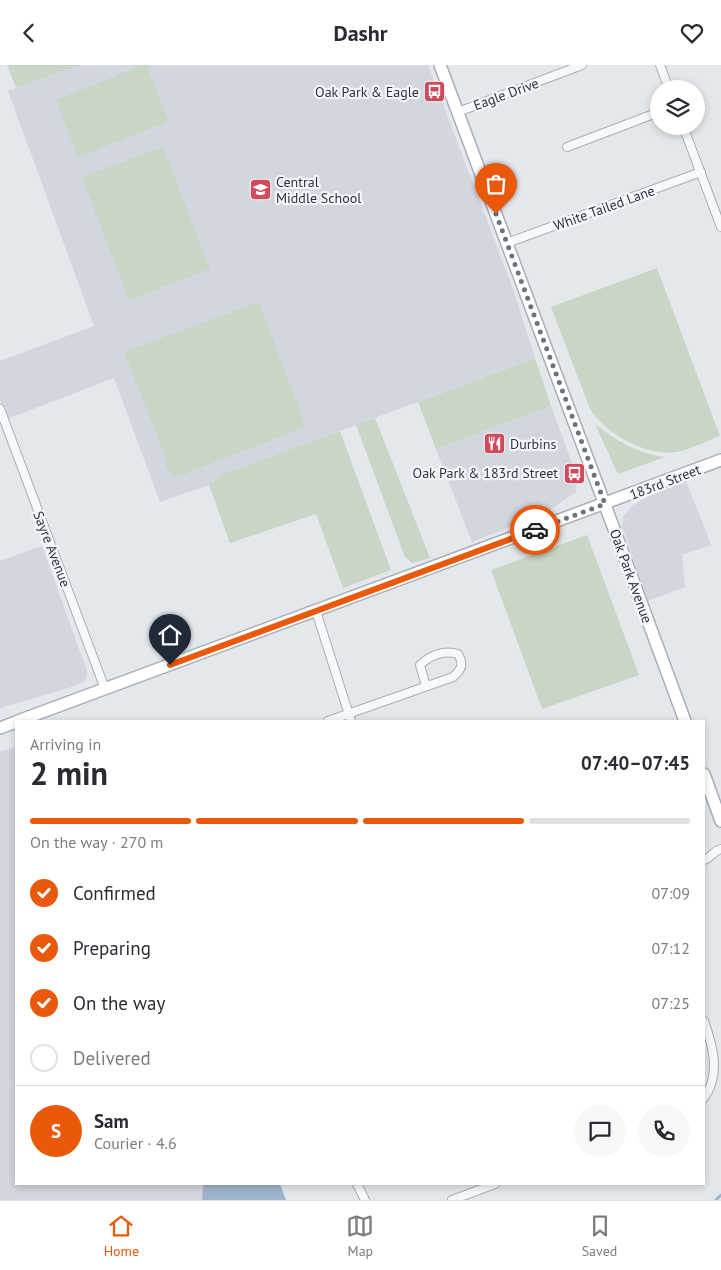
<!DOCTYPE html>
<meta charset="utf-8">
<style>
body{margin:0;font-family:"PT Sans",sans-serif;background:#f7f7f7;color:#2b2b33;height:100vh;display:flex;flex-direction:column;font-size:19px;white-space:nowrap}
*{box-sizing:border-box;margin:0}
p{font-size:16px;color:#7c7c81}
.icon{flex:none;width:28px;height:28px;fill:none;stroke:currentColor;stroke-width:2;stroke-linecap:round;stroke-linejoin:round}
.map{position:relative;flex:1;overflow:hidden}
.side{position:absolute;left:15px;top:655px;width:690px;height:465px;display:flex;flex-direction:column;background:#fff;border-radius:0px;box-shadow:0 2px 8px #0003}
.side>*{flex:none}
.fabs{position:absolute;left:650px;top:15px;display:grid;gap:10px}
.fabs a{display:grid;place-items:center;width:55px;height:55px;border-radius:50%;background:#fff;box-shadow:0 2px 8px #0003;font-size:25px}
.pin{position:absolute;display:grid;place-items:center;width:42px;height:42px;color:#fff;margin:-51px -21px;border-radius:50% 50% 50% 0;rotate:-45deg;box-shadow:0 0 5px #0007}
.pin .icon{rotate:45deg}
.courier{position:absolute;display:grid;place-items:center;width:50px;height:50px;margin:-25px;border:4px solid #ea580c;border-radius:50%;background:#fff;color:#222;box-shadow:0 1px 6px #0007}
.overview em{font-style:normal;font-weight:800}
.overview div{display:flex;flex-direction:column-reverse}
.overview{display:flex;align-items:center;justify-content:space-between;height:85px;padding:0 15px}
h1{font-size:32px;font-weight:800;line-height:38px}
.bar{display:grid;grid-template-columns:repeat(4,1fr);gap:8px 5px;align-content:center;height:60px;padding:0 15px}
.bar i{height:6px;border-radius:4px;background:#e1e1e2}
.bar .current{background:#ea580c}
.bar p{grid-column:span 4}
.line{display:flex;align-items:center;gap:12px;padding:0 15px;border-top:1px solid #e1e1e2}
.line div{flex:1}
.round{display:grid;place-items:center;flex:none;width:52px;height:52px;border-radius:26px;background:#f7f7f7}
ol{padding:0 15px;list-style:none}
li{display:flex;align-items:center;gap:15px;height:55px}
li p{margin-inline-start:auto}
li .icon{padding:5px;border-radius:50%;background:#ea580c;color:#fff;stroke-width:4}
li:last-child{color:#7c7c81}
li i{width:28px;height:28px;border:2px solid #e1e1e2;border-radius:50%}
header{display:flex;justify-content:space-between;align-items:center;height:65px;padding:0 15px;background:#fff;font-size:22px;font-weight:800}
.tab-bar{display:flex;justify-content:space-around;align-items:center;height:70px;border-top:1px solid #e1e1e2;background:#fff;font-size:14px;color:#7c7c81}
.tab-bar a{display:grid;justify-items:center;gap:2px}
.tab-bar .current{color:#ea580c}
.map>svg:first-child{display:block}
.built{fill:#d2d6de}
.green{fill:#c9d6c5}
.water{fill:#9fb4cc}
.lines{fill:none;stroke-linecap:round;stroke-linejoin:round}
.stream{stroke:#9fb4cc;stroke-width:3}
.street-casing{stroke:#a9aeb7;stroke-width:10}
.secondary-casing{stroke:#a9aeb7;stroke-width:14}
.street{stroke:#f7f8fa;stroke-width:8}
.secondary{stroke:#fff;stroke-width:11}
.done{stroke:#6c737f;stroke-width:5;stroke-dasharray:0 9}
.route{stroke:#ea580c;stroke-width:6}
.labels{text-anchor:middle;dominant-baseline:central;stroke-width:4.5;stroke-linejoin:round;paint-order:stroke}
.poi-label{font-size:14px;fill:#2b3445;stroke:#f4f6f9;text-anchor:end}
.street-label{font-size:14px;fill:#2b3445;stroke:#f4f6f9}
</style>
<header><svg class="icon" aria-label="back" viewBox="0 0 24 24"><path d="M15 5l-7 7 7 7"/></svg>Dashr<svg class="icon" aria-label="heart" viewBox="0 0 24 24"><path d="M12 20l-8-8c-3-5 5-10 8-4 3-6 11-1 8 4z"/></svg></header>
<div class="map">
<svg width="721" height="1135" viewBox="0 0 721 1135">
<rect width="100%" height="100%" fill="#e4e7ec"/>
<g class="built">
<polygon points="80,0 428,0 513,224 535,293 225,409 209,420 160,437 114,313 7,354 0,335 0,296 94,261 8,26"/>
<polygon points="551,341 577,411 576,427 553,443 520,458 472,477 436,384"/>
<polygon points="686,416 711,480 682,490 685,522 648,536 622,461 623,452 633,440 651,430"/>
<polygon points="42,481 87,606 87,612 84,617 75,621 0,643 0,496"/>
<polygon points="16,681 16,1119 203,1119 202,1135 0,1135 0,687"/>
</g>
<g class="green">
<polygon points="7,0 80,0 16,23"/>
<polygon points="143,0 146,0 169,56 78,92 56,35"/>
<polygon points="163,82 210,204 129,235 82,112"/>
<path d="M657,203L720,371C706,376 690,385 676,387C644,391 607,369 590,344L551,242Z"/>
<polygon points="259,237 306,362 190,406 184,410 172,410 166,402 166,393 124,287"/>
<polygon points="535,293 551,341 436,384 418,337"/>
<polygon points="375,353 430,493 412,498 405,492 356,360"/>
<path d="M595,359C618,377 637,388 665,392L618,409Z"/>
<polygon points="340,366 391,505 343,523 316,449 230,478 209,420 224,409"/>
<polygon points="587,470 639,610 542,644 491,505"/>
</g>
<polygon class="water" points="203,1119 280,1119 286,1135 202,1135"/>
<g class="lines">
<polyline class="stream" points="716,1135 721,1130"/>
<defs>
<g id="street">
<polyline points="660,0 669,24"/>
<polyline points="458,47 582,0"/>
<polyline points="683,61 721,162"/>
<polyline points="567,82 659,47"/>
<polyline points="507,178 701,107"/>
<polyline points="0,344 105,624"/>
<polyline points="316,546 351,656"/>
<path d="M328,656L453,612C462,604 464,599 458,589C444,585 430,590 420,600L426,621"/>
<path d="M704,795C711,793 713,786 721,784"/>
<path d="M704,956C713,981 721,1009 704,1033"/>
<polyline points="357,1119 365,1135"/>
<polyline points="452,1135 495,1119"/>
</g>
<g id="secondary">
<polyline points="440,0 611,456 685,656"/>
<polyline points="18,656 721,395"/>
<polyline points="0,663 16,657"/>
<polyline points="704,709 721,756"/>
</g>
</defs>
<use href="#street" class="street-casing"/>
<use href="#secondary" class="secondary-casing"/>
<use href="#street" class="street"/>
<use href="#secondary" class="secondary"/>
</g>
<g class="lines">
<polyline class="done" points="496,149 605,439 535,465"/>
<polyline class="route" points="170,600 535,465"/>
</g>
<defs>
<symbol id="bus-square" viewBox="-11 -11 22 22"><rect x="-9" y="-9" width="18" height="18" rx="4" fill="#d1495b" stroke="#f4f6f9"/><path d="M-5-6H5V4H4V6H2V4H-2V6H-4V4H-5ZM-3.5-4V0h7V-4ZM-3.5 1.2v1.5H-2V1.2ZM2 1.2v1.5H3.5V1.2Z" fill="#fff"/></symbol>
<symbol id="school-square" viewBox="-11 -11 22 22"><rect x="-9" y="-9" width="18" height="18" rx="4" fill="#d1495b" stroke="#f4f6f9"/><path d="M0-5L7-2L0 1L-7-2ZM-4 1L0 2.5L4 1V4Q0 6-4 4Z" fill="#fff"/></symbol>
<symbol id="restaurant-square" viewBox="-11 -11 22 22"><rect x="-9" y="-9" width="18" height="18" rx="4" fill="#d1495b" stroke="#f4f6f9"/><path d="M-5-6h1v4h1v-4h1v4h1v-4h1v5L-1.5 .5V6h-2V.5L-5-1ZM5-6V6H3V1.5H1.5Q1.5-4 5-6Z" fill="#fff"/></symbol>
</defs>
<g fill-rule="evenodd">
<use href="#bus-square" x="422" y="14" width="25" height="25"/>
<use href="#school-square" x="248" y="112" width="25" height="25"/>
<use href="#restaurant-square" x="482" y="366" width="25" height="25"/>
<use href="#bus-square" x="562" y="396" width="25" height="25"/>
</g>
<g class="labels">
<g class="poi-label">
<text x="419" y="27">Oak Park &amp; Eagle</text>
<text x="276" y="117" text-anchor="start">Central<tspan x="276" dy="16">Middle School</tspan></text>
<text x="510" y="379" text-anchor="start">Durbins</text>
<text x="558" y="408">Oak Park &amp; 183rd Street</text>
</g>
<g class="street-label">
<text transform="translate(506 29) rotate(-20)">Eagle Drive</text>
<text transform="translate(604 143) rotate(-20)">White Tailed Lane</text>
<text transform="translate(665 417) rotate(-21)">183rd Street</text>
<text transform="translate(52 484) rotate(69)">Sayre Avenue</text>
<text transform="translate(631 511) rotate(70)">Oak Park Avenue</text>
</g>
</g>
</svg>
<div class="fabs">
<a><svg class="icon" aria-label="layers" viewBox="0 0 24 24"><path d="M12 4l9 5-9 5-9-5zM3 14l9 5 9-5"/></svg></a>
</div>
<div class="pin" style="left:496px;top:149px;background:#ea580c"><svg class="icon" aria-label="bag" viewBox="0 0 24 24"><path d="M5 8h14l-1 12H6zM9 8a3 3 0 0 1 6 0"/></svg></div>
<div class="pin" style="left:170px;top:600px;background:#1f2937"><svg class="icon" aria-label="home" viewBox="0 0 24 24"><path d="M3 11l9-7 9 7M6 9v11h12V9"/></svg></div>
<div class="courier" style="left:535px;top:465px"><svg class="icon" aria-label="car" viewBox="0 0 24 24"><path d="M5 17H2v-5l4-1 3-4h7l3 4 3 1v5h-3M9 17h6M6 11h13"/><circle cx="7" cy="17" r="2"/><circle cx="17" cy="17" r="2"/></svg></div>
<section class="side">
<div class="overview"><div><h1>2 min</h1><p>Arriving in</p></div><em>07:40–07:45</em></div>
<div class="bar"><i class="current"></i><i class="current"></i><i class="current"></i><i></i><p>On the way · 270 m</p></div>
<ol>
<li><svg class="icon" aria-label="check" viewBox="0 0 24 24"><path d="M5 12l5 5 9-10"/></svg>Confirmed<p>07:09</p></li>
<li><svg class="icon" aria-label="check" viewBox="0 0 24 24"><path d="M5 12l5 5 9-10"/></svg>Preparing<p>07:12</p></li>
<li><svg class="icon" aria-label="check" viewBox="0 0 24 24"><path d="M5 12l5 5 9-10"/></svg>On the way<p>07:25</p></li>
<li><i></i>Delivered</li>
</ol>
<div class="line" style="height:90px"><b class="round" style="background:#ea580c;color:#fff">S</b><div><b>Sam</b><p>Courier · 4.6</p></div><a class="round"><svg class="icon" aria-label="chat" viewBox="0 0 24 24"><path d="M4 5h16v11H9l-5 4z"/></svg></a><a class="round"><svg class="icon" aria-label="phone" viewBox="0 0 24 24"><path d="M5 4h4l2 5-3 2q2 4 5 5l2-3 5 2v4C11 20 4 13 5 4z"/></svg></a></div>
</section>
</div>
<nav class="tab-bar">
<a class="current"><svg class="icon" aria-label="home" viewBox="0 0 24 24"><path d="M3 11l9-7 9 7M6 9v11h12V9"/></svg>Home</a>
<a><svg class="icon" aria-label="map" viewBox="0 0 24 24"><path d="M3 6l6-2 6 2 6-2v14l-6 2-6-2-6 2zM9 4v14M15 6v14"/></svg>Map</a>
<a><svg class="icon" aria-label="saved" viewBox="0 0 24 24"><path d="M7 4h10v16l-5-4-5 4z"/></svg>Saved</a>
</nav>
